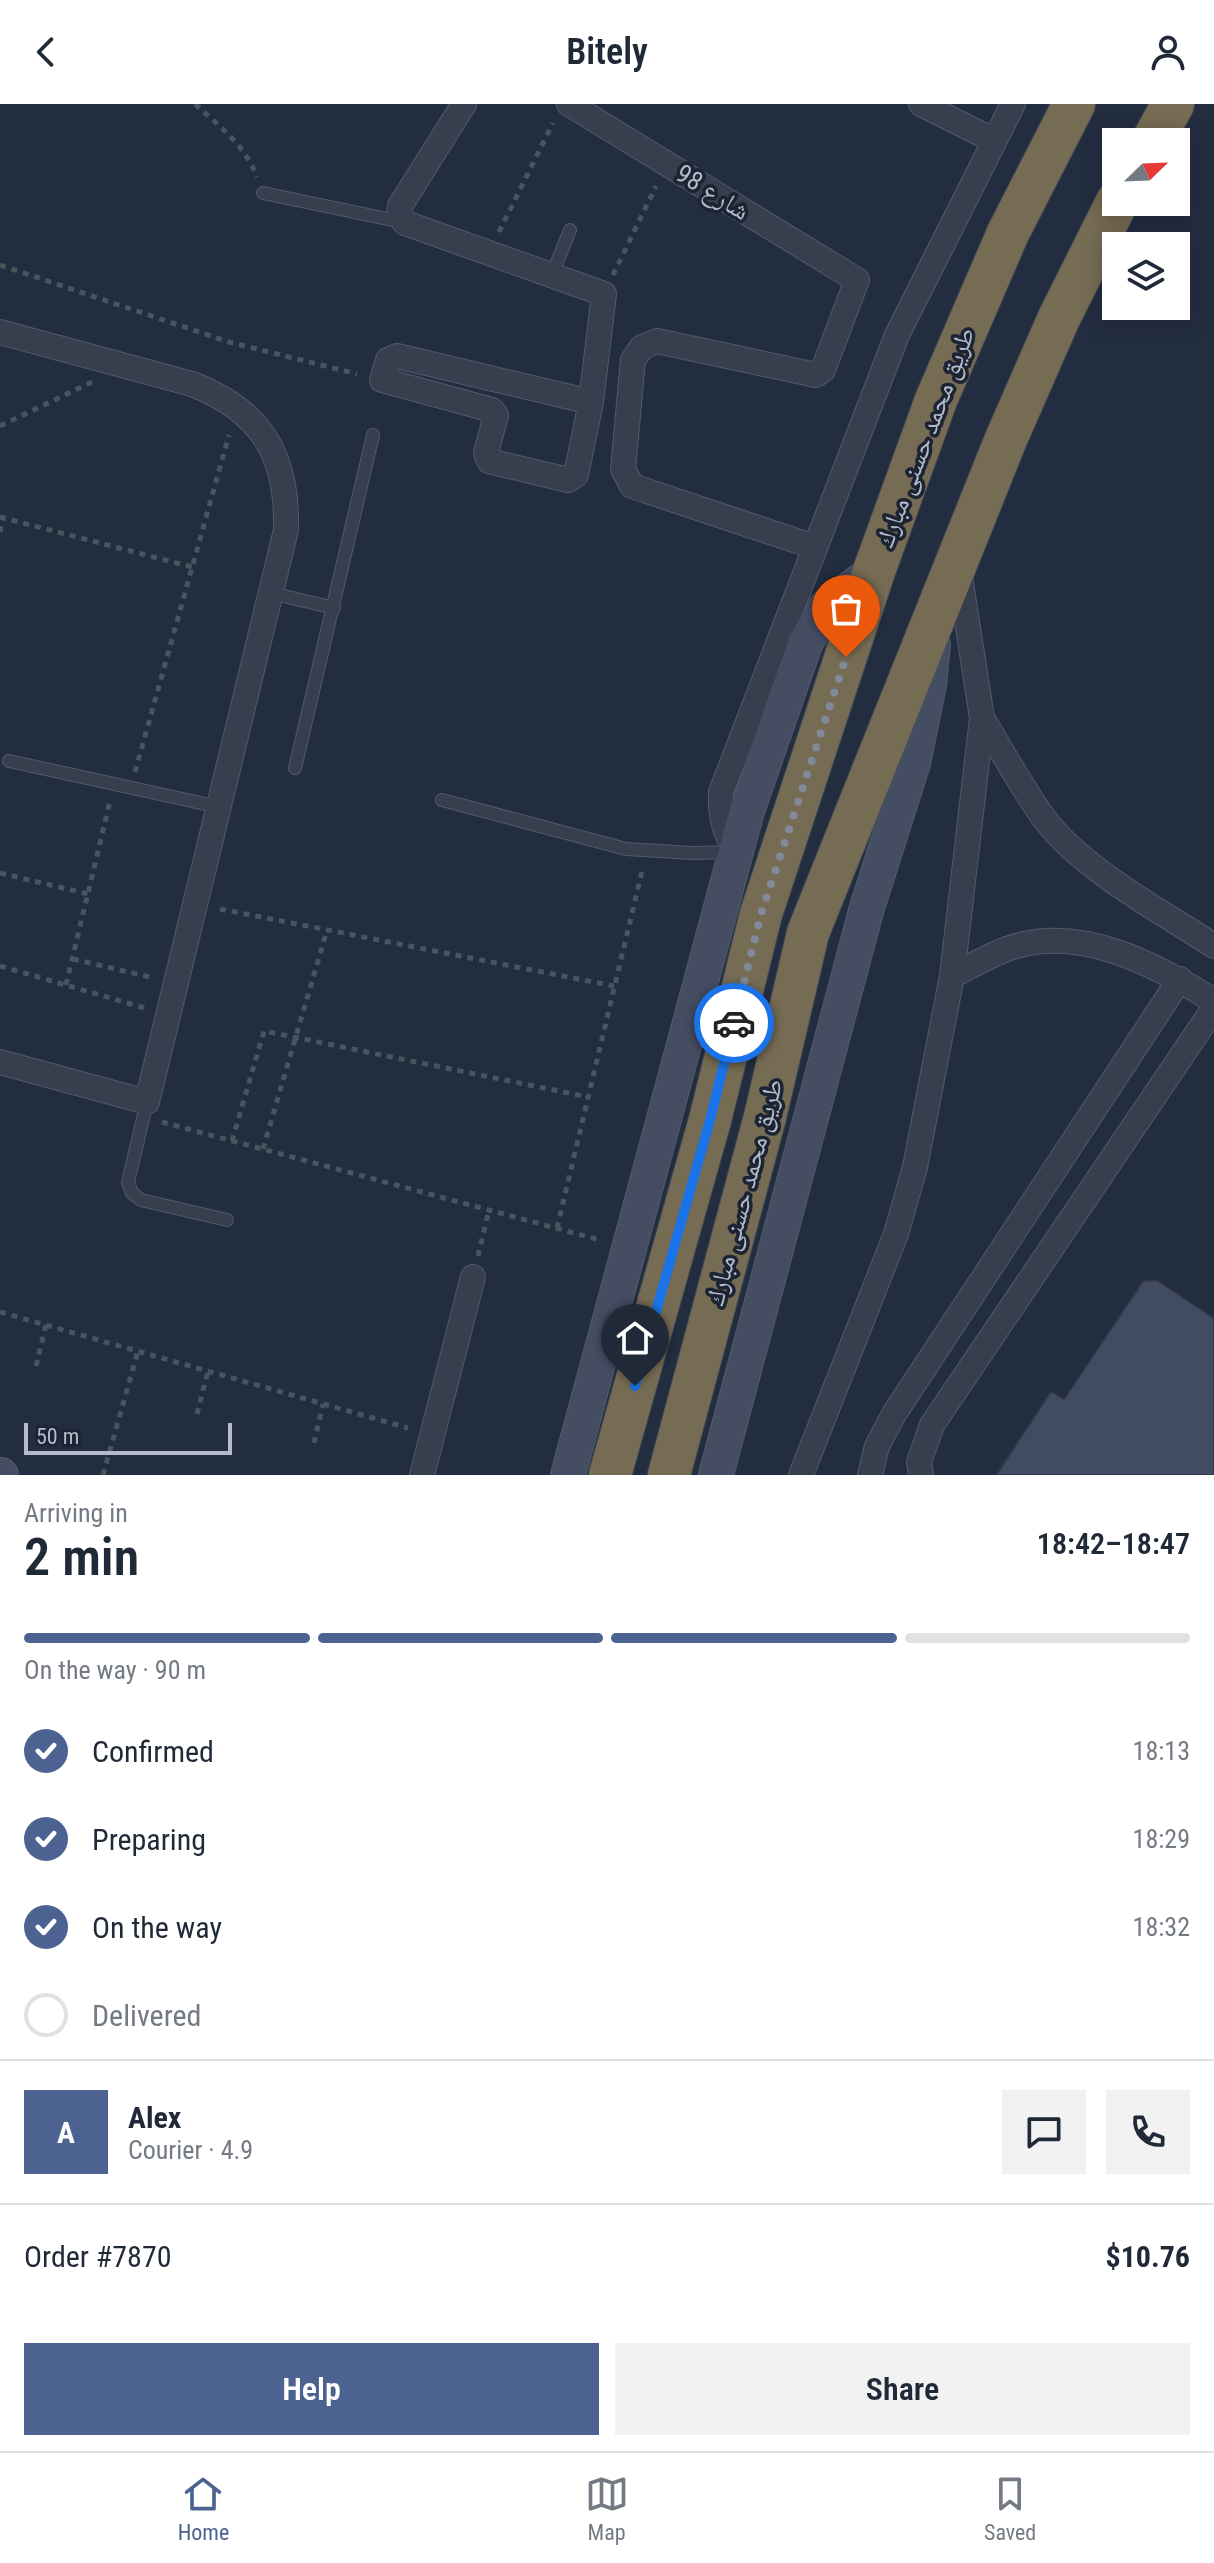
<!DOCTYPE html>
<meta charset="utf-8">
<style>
body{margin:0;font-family:"Roboto Condensed","Noto Naskh Arabic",sans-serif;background:#f2f2f3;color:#1f2937;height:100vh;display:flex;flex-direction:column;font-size:30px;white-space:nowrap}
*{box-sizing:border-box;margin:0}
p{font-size:26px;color:#747a83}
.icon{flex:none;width:44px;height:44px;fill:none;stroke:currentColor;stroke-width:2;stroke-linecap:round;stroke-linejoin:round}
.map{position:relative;height:1371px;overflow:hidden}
.sheet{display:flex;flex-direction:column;background:#fff;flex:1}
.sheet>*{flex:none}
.needle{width:52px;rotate:67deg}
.buttons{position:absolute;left:1102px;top:24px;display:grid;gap:16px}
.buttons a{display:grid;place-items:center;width:88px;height:88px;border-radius:0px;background:#fff;box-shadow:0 4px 20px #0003;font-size:40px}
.scale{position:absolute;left:24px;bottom:20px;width:208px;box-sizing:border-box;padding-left:8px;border:4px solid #b3baca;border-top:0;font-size:22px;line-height:28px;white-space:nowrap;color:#b3baca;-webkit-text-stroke:6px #1c2434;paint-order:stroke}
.pin{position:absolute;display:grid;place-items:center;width:68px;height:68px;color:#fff;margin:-82px -34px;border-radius:50% 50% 50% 0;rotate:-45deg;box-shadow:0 0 8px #0007}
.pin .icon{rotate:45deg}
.courier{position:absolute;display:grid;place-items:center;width:80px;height:80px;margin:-40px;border:6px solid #1a73e8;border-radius:50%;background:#fff;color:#222;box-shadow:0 2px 10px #0007}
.overview em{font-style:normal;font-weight:600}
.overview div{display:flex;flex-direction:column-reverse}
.overview{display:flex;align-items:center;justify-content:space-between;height:136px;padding:0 24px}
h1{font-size:52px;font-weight:600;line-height:60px}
.bar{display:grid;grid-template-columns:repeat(4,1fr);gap:12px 8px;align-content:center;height:96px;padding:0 24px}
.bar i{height:10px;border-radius:6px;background:#e0e1e3}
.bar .selected{background:#4c6391}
.bar p{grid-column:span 4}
.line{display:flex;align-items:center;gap:20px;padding:0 24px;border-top:2px solid #e0e1e3}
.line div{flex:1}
.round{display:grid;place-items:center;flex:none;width:84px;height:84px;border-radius:0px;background:#f2f2f3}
ol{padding:0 24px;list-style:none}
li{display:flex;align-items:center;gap:24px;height:88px}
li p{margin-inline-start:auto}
li .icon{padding:8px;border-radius:50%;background:#4c6391;color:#fff;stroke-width:4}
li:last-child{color:#747a83}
li i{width:44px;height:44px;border:4px solid #e0e1e3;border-radius:50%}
.action{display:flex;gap:16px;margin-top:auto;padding:16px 24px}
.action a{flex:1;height:92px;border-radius:0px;background:#4c6391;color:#fff;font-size:32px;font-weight:600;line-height:92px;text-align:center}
.action a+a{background:#f2f2f3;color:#1f2937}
header{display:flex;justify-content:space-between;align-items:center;height:104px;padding:0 24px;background:#fff;font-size:36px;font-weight:600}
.tab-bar{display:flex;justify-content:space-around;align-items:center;height:112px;border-top:2px solid #e0e1e3;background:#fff;font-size:22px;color:#747a83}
.tab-bar a{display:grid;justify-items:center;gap:4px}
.tab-bar .selected{color:#4c6391}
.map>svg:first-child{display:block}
.building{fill:#414c62;stroke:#2e3545;stroke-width:2}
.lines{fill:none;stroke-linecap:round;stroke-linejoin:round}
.lane-casing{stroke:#525a6a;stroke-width:14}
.street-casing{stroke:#525a6a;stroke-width:26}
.secondary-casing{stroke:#525a6a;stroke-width:36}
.highway-casing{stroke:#3f4757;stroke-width:44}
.path{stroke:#43585d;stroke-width:5;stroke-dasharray:6 6;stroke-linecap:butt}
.lane{stroke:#373f4f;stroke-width:12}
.street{stroke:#373f4f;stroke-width:24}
.secondary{stroke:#454d63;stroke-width:34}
.highway{stroke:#766b53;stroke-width:42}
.done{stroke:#81899a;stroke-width:8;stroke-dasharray:0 14.4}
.route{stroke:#1a73e8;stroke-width:10}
.labels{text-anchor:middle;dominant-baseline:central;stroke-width:7;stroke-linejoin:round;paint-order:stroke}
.street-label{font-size:26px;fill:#b3baca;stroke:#1c2434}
</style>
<header><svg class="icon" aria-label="back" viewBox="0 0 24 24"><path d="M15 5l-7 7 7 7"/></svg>Bitely<svg class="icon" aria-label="person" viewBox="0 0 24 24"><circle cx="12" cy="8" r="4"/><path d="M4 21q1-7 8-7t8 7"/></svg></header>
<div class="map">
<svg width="1214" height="1371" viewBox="0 0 1214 1371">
<rect width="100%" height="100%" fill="#232d40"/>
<polygon class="building" points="1157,1176 1214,1214 1214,1371 996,1371 1051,1287 1064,1295 1143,1177"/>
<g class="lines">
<defs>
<g id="lane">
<polyline points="263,89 402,118"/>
<polyline points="552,171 570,126"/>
<polyline points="271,489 334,504"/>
<polyline points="9,657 219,703"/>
<polyline points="295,664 373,331"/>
<polyline points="442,696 626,745 692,749 733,748"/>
<polyline points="147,998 128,1078 132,1089 141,1096 227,1116"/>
</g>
<g id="street">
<polyline points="464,0 400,102 399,111 405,119 604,190 591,298 397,252 388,256 382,276 492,306 496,311 486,349 489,357 568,376 576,371 591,298"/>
<polyline points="569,0 857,176 823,266 816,271 657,237 642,243 633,256 623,365 632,382 815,443"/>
<polyline points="921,0 993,36"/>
<path d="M0,228L192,280C262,307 288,352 286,426L147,998L0,958"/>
<path d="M982,614C1002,647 1021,682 1043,713C1081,765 1161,807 1214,842"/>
<path d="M736,747C724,727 720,712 721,688L897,231L1013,0"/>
<path d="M952,872C970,863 988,852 1007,845C1078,819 1155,860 1214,897"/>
<polyline points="422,1371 473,1173"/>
<polyline points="801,1371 896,1130 915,1063 952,872 982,614 959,466"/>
<polyline points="870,1371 877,1342 894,1310 1180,875"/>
<polyline points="921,1371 919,1358 932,1321 1214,904"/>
</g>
<g id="secondary">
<polyline points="0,1371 1,1371"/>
<polyline points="568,1371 747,707 805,540 826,503 874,467"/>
<polyline points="716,1371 866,807 913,659 929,581 933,540"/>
</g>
<g id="highway">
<polyline points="1152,38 1173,0"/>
<polyline points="610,1371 710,1016 761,810 874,467 936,296 1008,129 1074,0"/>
<polyline points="669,1371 765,1013 808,829 1006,335 1059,214 1117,98"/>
</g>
</defs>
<use href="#lane" class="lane-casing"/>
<use href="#street" class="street-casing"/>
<use href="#secondary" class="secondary-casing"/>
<use href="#highway" class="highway-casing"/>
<g class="path">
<path d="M195,0C219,22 245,41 257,73"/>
<polyline points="499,128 553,19"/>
<polyline points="0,161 229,238 357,270"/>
<polyline points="613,171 656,82"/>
<polyline points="0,322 92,278"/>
<polyline points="0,413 192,463"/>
<polyline points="0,428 3,413"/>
<polyline points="135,668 229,331"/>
<polyline points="0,769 88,790"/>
<polyline points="220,805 614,882"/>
<polyline points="73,855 154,874"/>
<polyline points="0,862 145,904"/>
<polyline points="66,881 110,697"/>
<polyline points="162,1018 600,1136"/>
<polyline points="232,1037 264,927 588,993"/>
<polyline points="263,1045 327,826"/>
<polyline points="557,1124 643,763"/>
<polyline points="478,1152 489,1106"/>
<polyline points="0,1208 408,1324"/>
<polyline points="36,1262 46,1221"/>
<polyline points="197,1310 208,1267"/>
<polyline points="314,1339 323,1300"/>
<polyline points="103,1371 138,1247"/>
</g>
<use href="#lane" class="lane"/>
<use href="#street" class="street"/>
<use href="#secondary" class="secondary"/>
<use href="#highway" class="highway"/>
</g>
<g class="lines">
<polyline class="done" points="734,919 761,810 846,553"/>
<polyline class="route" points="635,1282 710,1016 734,919"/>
</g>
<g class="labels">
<g class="street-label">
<text transform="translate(713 88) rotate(32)">شارع 98</text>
<text transform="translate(925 333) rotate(-69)">طريق محمد حسنى مبارك</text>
<text transform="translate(744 1088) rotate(-75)">طريق محمد حسنى مبارك</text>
</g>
</g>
</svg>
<div class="buttons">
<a><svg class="needle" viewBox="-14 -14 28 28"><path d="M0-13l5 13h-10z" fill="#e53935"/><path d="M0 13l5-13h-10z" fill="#747a83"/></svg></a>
<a><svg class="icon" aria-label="layers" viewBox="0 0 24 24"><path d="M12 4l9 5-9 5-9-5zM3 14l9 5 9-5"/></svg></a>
</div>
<div class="scale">50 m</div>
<div class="pin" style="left:846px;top:553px;background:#ea580c"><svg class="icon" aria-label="bag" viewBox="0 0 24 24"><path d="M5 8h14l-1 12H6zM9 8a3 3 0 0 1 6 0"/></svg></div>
<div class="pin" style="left:635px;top:1282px;background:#1f2937"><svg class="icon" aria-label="home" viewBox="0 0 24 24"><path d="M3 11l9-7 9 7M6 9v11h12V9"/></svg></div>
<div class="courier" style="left:734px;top:919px"><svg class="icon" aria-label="car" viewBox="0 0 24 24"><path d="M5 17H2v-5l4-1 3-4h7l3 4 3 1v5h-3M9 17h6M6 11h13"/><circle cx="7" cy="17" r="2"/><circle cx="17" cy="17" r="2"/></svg></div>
</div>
<section class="sheet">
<div class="overview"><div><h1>2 min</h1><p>Arriving in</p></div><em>18:42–18:47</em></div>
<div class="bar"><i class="selected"></i><i class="selected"></i><i class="selected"></i><i></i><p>On the way · 90 m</p></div>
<ol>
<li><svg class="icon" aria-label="check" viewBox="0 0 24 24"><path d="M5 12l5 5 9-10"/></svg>Confirmed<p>18:13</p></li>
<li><svg class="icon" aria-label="check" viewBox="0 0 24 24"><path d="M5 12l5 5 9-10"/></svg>Preparing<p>18:29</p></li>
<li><svg class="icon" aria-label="check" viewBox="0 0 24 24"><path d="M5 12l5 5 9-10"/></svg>On the way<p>18:32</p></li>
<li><i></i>Delivered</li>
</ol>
<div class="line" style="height:144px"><b class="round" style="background:#4c6391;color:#fff">A</b><div><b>Alex</b><p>Courier · 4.9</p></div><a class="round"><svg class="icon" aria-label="chat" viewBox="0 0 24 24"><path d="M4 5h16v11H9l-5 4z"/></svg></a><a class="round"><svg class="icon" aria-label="phone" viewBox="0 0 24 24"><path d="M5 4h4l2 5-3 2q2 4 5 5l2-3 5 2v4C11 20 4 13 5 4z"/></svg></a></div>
<div class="line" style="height:104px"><div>Order #7870</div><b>$10.76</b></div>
<div class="action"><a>Help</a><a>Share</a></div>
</section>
<nav class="tab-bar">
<a class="selected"><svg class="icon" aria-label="home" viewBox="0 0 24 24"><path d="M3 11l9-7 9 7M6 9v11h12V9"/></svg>Home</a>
<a><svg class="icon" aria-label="map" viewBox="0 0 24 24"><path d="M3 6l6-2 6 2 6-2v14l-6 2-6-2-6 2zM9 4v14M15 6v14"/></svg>Map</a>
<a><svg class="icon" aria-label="saved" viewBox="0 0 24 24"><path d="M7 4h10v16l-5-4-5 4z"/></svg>Saved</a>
</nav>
